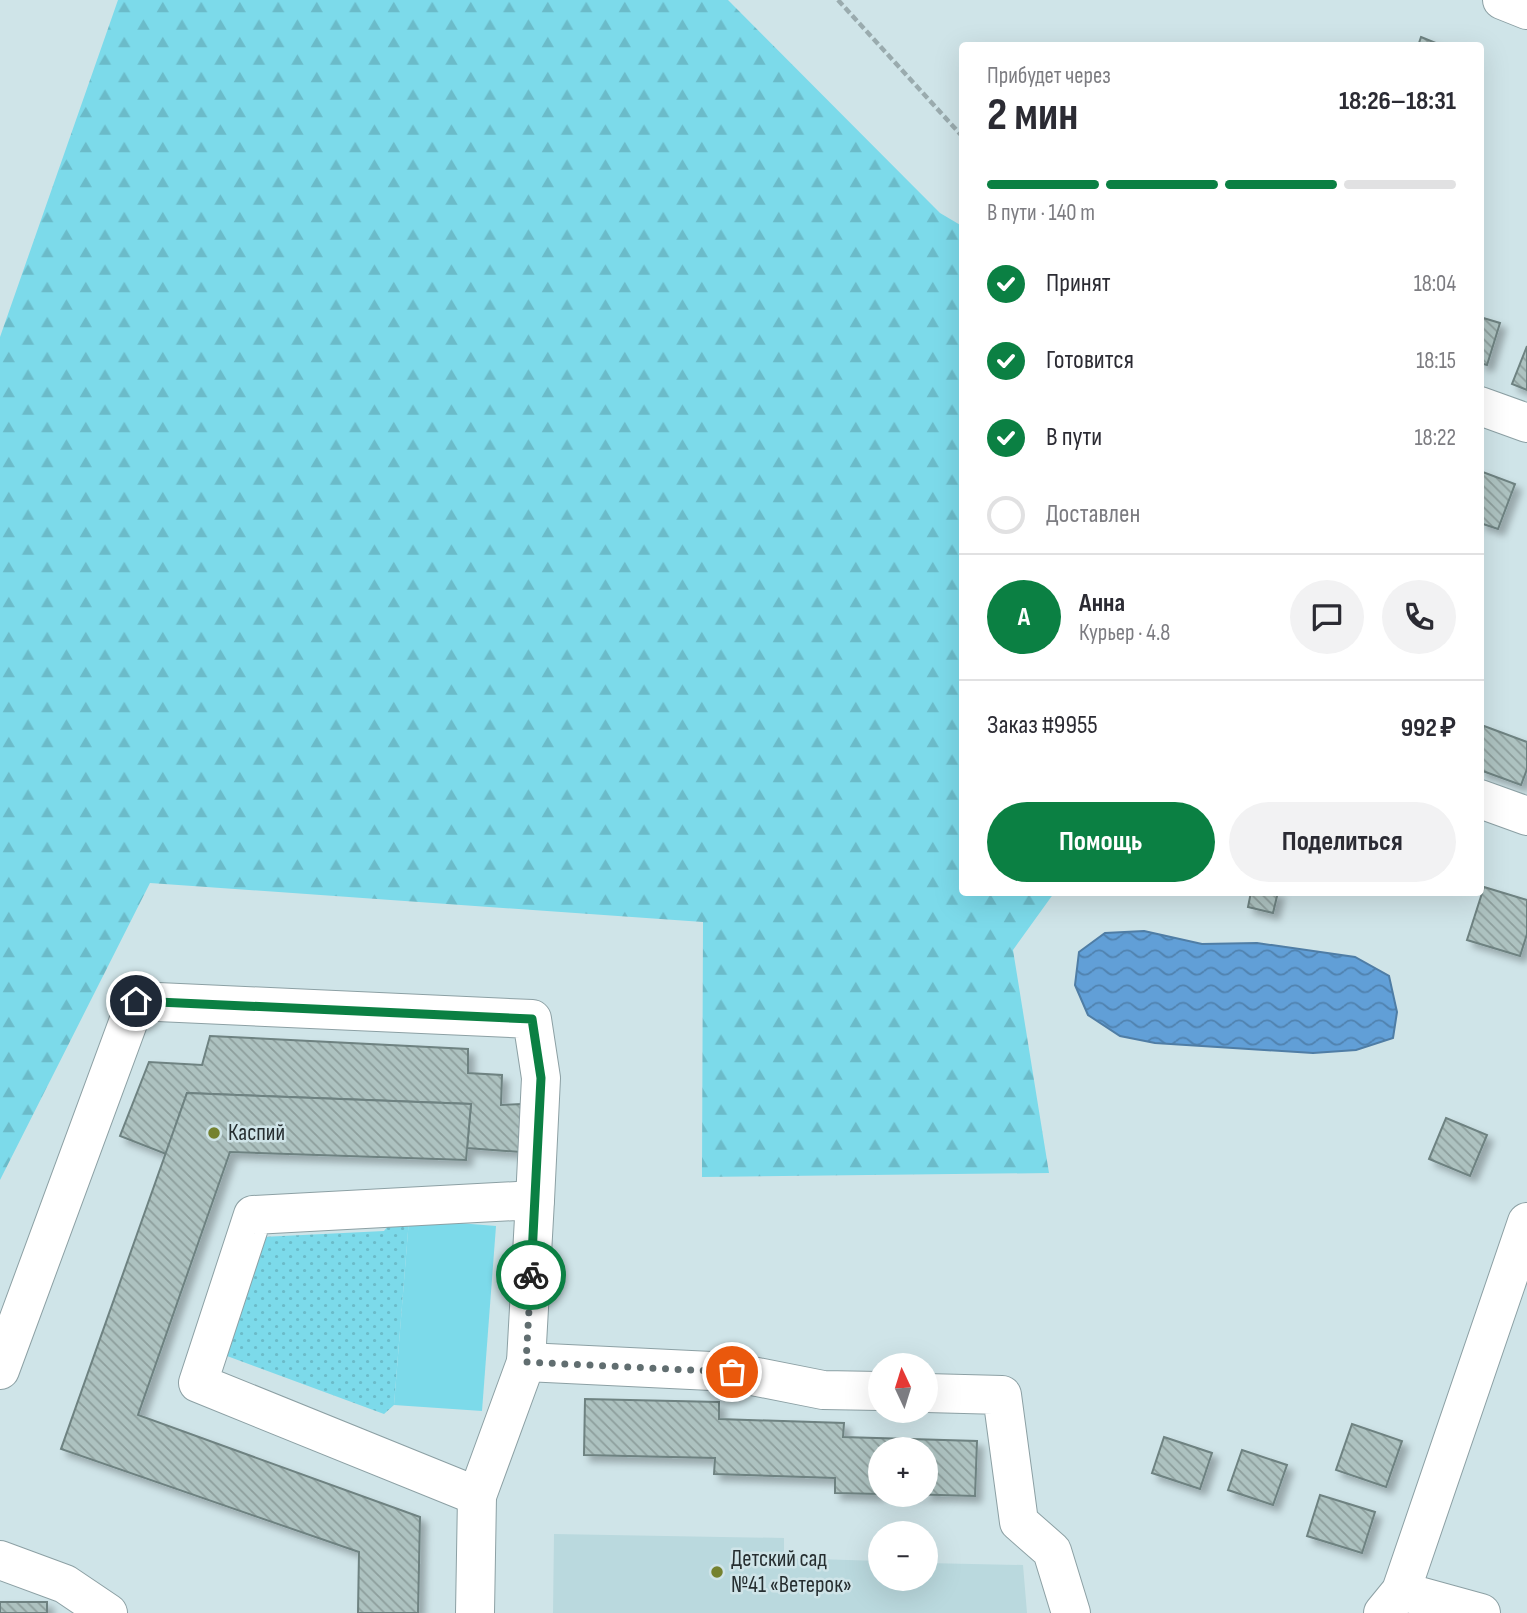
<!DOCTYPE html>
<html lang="ru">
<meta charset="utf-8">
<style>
body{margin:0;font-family:"Sofia Sans Condensed",sans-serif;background:#f2f2f3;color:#2b2b33;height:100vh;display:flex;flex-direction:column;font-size:26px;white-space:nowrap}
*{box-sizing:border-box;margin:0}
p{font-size:23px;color:#7c7c81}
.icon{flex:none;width:38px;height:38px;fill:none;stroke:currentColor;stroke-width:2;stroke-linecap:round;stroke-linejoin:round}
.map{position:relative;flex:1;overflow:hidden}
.panel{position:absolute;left:959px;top:42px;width:525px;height:854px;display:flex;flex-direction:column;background:#fff;border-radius:7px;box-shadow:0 7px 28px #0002}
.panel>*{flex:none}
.needle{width:46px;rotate:356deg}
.controls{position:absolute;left:868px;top:1353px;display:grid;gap:14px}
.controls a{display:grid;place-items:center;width:70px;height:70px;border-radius:50%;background:#fff;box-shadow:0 7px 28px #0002;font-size:35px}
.pin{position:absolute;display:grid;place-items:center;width:60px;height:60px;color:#fff;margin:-30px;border:4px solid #fff;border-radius:50%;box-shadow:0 2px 7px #0007}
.courier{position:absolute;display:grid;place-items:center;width:70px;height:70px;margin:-35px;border:5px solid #0b8043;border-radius:50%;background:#fff;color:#222;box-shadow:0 2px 9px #0007}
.head em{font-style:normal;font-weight:700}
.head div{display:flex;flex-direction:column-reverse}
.head{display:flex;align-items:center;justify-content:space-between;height:119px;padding:0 28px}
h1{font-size:46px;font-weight:700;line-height:52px}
.bar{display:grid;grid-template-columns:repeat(4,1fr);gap:10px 7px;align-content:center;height:84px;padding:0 28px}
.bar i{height:9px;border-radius:5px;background:#e1e1e2}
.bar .on{background:#0b8043}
.bar p{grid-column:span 4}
.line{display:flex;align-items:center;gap:18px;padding:0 28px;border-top:2px solid #e1e1e2}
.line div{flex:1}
.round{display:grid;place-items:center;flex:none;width:74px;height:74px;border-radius:37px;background:#f2f2f3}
ol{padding:0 28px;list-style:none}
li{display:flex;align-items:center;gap:21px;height:77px}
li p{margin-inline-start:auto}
li .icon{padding:7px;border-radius:50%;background:#0b8043;color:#fff;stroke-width:4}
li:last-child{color:#7c7c81}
li i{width:38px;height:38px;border:4px solid #e1e1e2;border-radius:50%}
.button{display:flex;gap:14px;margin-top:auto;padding:14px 28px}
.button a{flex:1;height:80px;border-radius:42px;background:#0b8043;color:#fff;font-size:28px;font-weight:700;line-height:80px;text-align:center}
.button a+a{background:#f2f2f3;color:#2b2b33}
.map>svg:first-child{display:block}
.built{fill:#bad9de}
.forest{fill:url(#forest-firs)}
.park{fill:url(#park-dots)}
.pitch{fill:#7cdaea}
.water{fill:url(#water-waves);stroke:#4f7da5;stroke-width:2}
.building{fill:url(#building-back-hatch);stroke:#6e8281;stroke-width:2;filter:url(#shadow)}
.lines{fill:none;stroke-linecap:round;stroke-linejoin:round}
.minor-casing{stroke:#8ca0a4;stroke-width:40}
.path{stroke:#9aabae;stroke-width:4.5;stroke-dasharray:7 3.5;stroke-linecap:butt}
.minor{stroke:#fff;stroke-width:38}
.done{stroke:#616e70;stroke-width:7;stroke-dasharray:0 12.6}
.route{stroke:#0b8043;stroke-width:9}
.poi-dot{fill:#75822f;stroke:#cfe4e8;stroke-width:2.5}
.labels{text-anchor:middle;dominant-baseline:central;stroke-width:5;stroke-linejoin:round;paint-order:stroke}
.poi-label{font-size:23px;fill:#262e30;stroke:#cfe4e8;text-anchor:start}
</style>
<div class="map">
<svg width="1527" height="1613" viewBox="0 0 1527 1613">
<defs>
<pattern id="forest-firs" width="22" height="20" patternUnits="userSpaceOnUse" patternTransform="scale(1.75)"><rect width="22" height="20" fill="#7cdaea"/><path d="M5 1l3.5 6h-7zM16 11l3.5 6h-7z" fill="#6bbbc9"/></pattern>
<pattern id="park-dots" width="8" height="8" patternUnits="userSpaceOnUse" patternTransform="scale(1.75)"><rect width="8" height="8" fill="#7cdaea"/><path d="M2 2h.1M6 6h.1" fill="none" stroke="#6bbbc9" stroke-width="1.8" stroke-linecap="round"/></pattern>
<pattern id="water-waves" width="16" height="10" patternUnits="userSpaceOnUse" patternTransform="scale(1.75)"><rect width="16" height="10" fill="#619fd7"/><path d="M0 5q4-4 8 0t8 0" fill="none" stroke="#5082af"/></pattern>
<pattern id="building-back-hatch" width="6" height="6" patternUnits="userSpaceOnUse" patternTransform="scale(1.75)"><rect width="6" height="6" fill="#adc2c0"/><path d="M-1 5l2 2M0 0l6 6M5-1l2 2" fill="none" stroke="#8d9e9c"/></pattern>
<filter id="shadow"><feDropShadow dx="6" dy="6" stdDeviation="3.5" flood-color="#0004"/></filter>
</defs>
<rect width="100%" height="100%" fill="#cfe4e8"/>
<polygon class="built" points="554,1534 784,1538 784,1558 880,1561 880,1578 926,1578 926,1563 1023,1565 1027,1613 553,1613"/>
<polygon class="forest" points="118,0 728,0 940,213 962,226 962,892 1054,893 1013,950 1049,1173 702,1177 703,922 150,883 0,1180 0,337"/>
<polygon class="park" points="409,1219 394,1405 384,1414 227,1356 262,1237 384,1231 392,1221"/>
<polygon class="pitch" points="409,1219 496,1226 482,1411 394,1405"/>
<polygon class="water" points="1144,931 1202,944 1257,943 1355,957 1389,976 1397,1012 1393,1038 1356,1050 1313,1053 1155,1043 1120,1036 1088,1015 1075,985 1079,952 1105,933"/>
<g class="building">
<polygon points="1421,37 1443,46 1418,46"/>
<polygon points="1480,317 1500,323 1487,365 1480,363"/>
<polygon points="1527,346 1527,390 1512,384"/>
<polygon points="1480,471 1515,484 1498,529 1480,523"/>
<polygon points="1484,726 1527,742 1527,769 1521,785 1480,770 1480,736"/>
<polygon points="1484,887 1527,900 1527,934 1520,956 1467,940"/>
<polygon points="1251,892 1278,892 1273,913 1248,907"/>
<polygon points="210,1036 468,1049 468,1073 502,1075 501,1105 521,1104 521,1152 467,1148 471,1104 187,1093 166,1154 120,1136 149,1062 202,1065"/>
<polygon points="187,1093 471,1104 466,1160 230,1152 138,1415 420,1517 418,1613 358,1613 359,1552 61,1449"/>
<polygon points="1446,1118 1487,1135 1470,1176 1429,1159"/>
<polygon points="585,1399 719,1402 719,1419 844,1423 843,1437 977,1441 975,1496 904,1494 926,1494 926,1449 880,1449 880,1494 835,1493 835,1478 714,1474 715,1458 584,1455"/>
<polygon points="1352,1424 1402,1441 1386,1487 1336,1470"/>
<polygon points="1164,1437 1212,1453 1200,1489 1152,1473"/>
<polygon points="1242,1450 1287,1465 1273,1505 1228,1490"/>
<polygon points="1320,1495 1375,1512 1362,1553 1307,1536"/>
<rect x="0" y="1602" width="47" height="11"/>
</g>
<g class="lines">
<defs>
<g id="minor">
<polyline points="1502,0 1527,10"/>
<polyline points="1480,406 1527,423"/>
<polyline points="1480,799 1527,816"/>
<polyline points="0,1370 136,1001 532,1019 541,1078 535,1200"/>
<polyline points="926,1393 1002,1395 1019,1522 1052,1551 1071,1613"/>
<polyline points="477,1496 198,1383 253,1215 535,1200 526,1362"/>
<polyline points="0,1560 65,1584 108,1613"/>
<polyline points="1401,1591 1481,1613"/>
<polyline points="475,1613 477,1496 526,1362 732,1372 823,1390 880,1391"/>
<polyline points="1383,1613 1401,1591 1527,1222"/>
</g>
</defs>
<use href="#minor" class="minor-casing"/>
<polyline class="path" points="838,0 962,136"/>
<use href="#minor" class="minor"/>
</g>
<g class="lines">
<polyline class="done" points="531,1275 526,1362 732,1372"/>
<polyline class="route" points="136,1001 532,1019 541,1078 531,1275"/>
</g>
<g class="poi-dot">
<circle cx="214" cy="1133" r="7"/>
<circle cx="717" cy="1572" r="7"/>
</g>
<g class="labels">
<g class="poi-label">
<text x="228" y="1133">Каспий</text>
<text x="731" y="1559">Детский сад<tspan x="731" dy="26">№41 «Ветерок»</tspan></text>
</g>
</g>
</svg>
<div class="controls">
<a><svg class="needle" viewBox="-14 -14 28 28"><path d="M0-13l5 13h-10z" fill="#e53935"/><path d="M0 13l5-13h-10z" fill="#7c7c81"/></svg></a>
<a>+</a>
<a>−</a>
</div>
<div class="pin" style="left:732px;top:1372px;background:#ea580c"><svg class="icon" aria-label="bag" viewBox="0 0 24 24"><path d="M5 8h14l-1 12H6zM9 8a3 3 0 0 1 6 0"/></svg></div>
<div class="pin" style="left:136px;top:1001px;background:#1f2937"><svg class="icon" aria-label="home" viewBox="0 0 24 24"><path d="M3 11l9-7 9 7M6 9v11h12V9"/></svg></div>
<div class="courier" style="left:531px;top:1275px"><svg class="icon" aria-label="bike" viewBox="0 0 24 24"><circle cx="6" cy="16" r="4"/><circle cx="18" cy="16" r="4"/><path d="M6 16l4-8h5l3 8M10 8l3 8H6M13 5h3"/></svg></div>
<section class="panel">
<div class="head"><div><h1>2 мин</h1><p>Прибудет через</p></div><em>18:26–18:31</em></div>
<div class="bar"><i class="on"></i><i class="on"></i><i class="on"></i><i></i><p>В пути · 140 m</p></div>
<ol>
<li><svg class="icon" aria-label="check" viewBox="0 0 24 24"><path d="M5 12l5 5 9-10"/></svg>Принят<p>18:04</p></li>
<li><svg class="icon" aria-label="check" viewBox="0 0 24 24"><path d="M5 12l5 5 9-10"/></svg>Готовится<p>18:15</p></li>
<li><svg class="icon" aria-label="check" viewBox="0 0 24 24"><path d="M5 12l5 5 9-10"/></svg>В пути<p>18:22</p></li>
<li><i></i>Доставлен</li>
</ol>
<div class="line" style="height:126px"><b class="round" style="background:#0b8043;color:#fff">А</b><div><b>Анна</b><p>Курьер · 4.8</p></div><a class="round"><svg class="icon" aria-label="chat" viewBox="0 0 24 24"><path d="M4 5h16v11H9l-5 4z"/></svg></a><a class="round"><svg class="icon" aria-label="phone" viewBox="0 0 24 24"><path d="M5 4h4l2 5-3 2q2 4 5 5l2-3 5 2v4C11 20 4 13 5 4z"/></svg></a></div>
<div class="line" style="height:91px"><div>Заказ #9955</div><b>992 ₽</b></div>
<div class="button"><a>Помощь</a><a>Поделиться</a></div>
</section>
</div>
